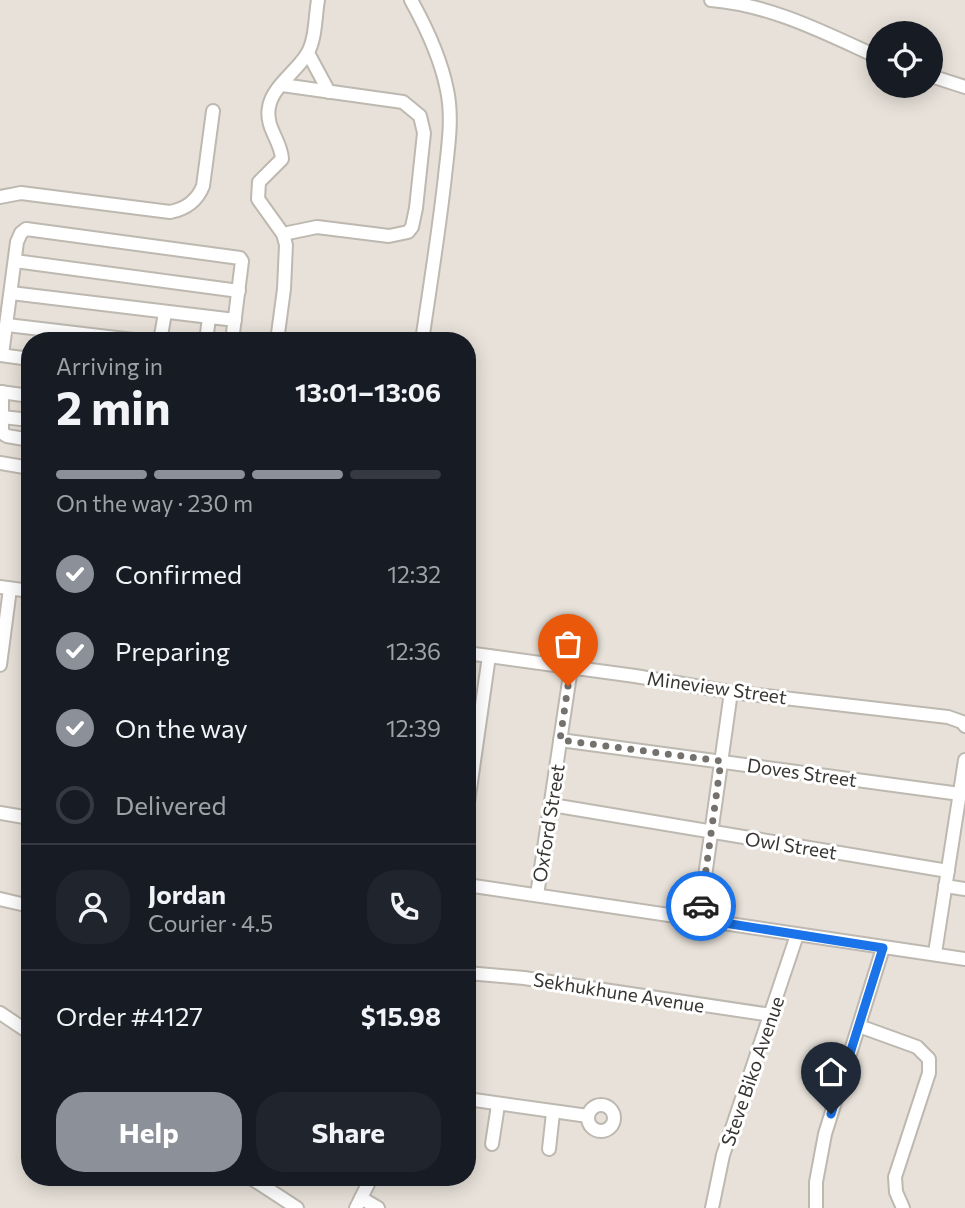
<!DOCTYPE html>
<meta charset="utf-8">
<style>
body{margin:0;font-family:Commissioner,sans-serif;background:#20242c;color:#f1f3f6;height:100vh;display:flex;flex-direction:column;font-size:26px;white-space:nowrap}
*{box-sizing:border-box;margin:0}
p{font-size:23px;color:#9ea1a6}
.icon{flex:none;width:38px;height:38px;fill:none;stroke:currentColor;stroke-width:2;stroke-linecap:round;stroke-linejoin:round}
.map{position:relative;flex:1;overflow:hidden}
.side{position:absolute;left:21px;top:332px;width:455px;height:854px;display:flex;flex-direction:column;background:#171b24;border-radius:28px;box-shadow:0 4px 18px #0003}
.side>*{flex:none}
.buttons{position:absolute;left:866px;top:21px;display:grid;gap:14px}
.buttons a{display:grid;place-items:center;width:77px;height:77px;border-radius:50%;background:#171b24;box-shadow:0 4px 18px #0003;font-size:35px}
.pin{position:absolute;display:grid;place-items:center;width:60px;height:60px;color:#fff;margin:-72px -30px;border-radius:50% 50% 50% 0;rotate:-45deg;box-shadow:0 0 7px #0007}
.pin .icon{rotate:45deg}
.courier{position:absolute;display:grid;place-items:center;width:70px;height:70px;margin:-35px;border:5px solid #1a73e8;border-radius:50%;background:#fff;color:#222;box-shadow:0 2px 9px #0007}
.headline em{font-style:normal;font-weight:700}
.headline div{display:flex;flex-direction:column-reverse}
.headline{display:flex;align-items:center;justify-content:space-between;height:119px;padding:0 35px}
h1{font-size:46px;font-weight:700;line-height:52px}
.bar{display:grid;grid-template-columns:repeat(4,1fr);gap:10px 7px;align-content:center;height:84px;padding:0 35px}
.bar i{height:9px;border-radius:5px;background:#363941}
.bar .selected{background:#8c9099}
.bar p{grid-column:span 4}
.line{display:flex;align-items:center;gap:18px;padding:0 35px;border-top:2px solid #363941}
.line div{flex:1}
.round{display:grid;place-items:center;flex:none;width:74px;height:74px;border-radius:28px;background:#20242c}
ol{padding:0 35px;list-style:none}
li{display:flex;align-items:center;gap:21px;height:77px}
li p{margin-inline-start:auto}
li .icon{padding:7px;border-radius:50%;background:#8c9099;color:#fff;stroke-width:4}
li:last-child{color:#9ea1a6}
li i{width:38px;height:38px;border:4px solid #363941;border-radius:50%}
.button{display:flex;gap:14px;margin-top:auto;padding:14px 35px}
.button a{flex:1;height:80px;border-radius:28px;background:#8c9099;color:#fff;font-size:28px;font-weight:700;line-height:80px;text-align:center}
.button a+a{background:#20242c;color:#f1f3f6}
.map>svg:first-child{display:block}
.lines{fill:none;stroke-linecap:round;stroke-linejoin:round}
.minor-casing{stroke:#bdb8b0;stroke-width:16}
.minor{stroke:#fff;stroke-width:12}
.done{stroke:#75716c;stroke-width:7;stroke-dasharray:0 12.6}
.route{stroke:#1a73e8;stroke-width:9}
.labels{text-anchor:middle;dominant-baseline:central;stroke-width:6;stroke-linejoin:round;paint-order:stroke}
.street-label{font-size:19px;fill:#373531;stroke:#fff}
</style>
<div class="map">
<svg width="965" height="1208" viewBox="0 0 965 1208">
<rect width="100%" height="100%" fill="#e7e1d9"/>
<g class="lines">
<defs>
<g id="minor">
<path d="M411,0C426,27 441,59 447,90C453,118 448,148 445,176C439,231 430,286 422,341"/>
<path d="M711,0C771,5 823,32 878,57"/>
<polyline points="308,53 329,92"/>
<polyline points="931,76 965,87"/>
<polyline points="282,85 403,102 420,116 424,133 416,208 412,227 408,232 389,236 317,227 283,234"/>
<path d="M0,197L21,193L170,212C186,209 197,201 203,186L213,111"/>
<polyline points="15,261 239,291"/>
<polyline points="11,293 235,320"/>
<polyline points="7,325 142,341"/>
<polyline points="160,341 165,313"/>
<polyline points="206,341 209,318"/>
<path d="M277,341L284,289L286,245L283,234L258,199L259,182L282,159C281,140 265,128 269,107C272,87 297,71 307,54C316,39 315,17 318,0"/>
<polyline points="0,355 30,359"/>
<polyline points="2,355 17,242 21,233 26,229 240,258 242,261 232,341"/>
<polyline points="0,392 30,396"/>
<polyline points="2,392 2,433 7,436 30,440"/>
<polyline points="2,417 30,420"/>
<polyline points="0,463 30,468"/>
<polyline points="0,587 30,591"/>
<polyline points="467,653 635,676 731,692 948,717 962,722 965,726"/>
<polyline points="0,665 10,589"/>
<polyline points="560,740 960,794"/>
<polyline points="552,805 948,871"/>
<polyline points="467,810 489,656"/>
<polyline points="0,813 30,818"/>
<polyline points="467,885 965,959"/>
<polyline points="945,886 965,889"/>
<polyline points="537,895 571,668"/>
<polyline points="0,899 30,906"/>
<polyline points="699,919 731,692"/>
<polyline points="935,953 965,760"/>
<polyline points="467,973 524,978 771,1015"/>
<polyline points="0,1013 30,1033"/>
<polyline points="859,1026 917,1047 929,1059 929,1073 895,1177 896,1192 903,1208"/>
<polyline points="467,1099 588,1116"/>
<circle cx="601" cy="1118" r="13"/>
<polyline points="492,1144 498,1105"/>
<polyline points="549,1149 553,1113"/>
<polyline points="251,1178 297,1208"/>
<polyline points="361,1198 378,1208"/>
<polyline points="356,1208 371,1178"/>
<polyline points="712,1208 723,1155 797,935"/>
<polyline points="816,1208 816,1182 825,1134 883,948"/>
</g>
</defs>
<use href="#minor" class="minor-casing"/>
<use href="#minor" class="minor"/>
</g>
<g class="lines">
<polyline class="done" points="568,686 560,740 721,761 701,906"/>
<polyline class="route" points="701,906 699,919 883,948 831,1114"/>
</g>
<g class="labels">
<g class="street-label">
<text transform="translate(717 687) rotate(8)">Mineview Street</text>
<text transform="translate(802 772) rotate(8)">Doves Street</text>
<text transform="translate(548 823) rotate(-81)">Oxford Street</text>
<text transform="translate(791 845) rotate(9)">Owl Street</text>
<text transform="translate(619 992) rotate(9)">Sekhukhune Avenue</text>
<text transform="translate(752 1071) rotate(-71)">Steve Biko Avenue</text>
</g>
</g>
</svg>
<div class="buttons">
<a><svg class="icon" aria-label="locate" viewBox="0 0 24 24"><circle cx="12" cy="12" r="6"/><path d="M12 2v4M12 18v4M2 12h4M18 12h4"/></svg></a>
</div>
<div class="pin" style="left:568px;top:686px;background:#ea580c"><svg class="icon" aria-label="bag" viewBox="0 0 24 24"><path d="M5 8h14l-1 12H6zM9 8a3 3 0 0 1 6 0"/></svg></div>
<div class="pin" style="left:831px;top:1114px;background:#1f2937"><svg class="icon" aria-label="home" viewBox="0 0 24 24"><path d="M3 11l9-7 9 7M6 9v11h12V9"/></svg></div>
<div class="courier" style="left:701px;top:906px"><svg class="icon" aria-label="car" viewBox="0 0 24 24"><path d="M5 17H2v-5l4-1 3-4h7l3 4 3 1v5h-3M9 17h6M6 11h13"/><circle cx="7" cy="17" r="2"/><circle cx="17" cy="17" r="2"/></svg></div>
<section class="side">
<div class="headline"><div><h1>2 min</h1><p>Arriving in</p></div><em>13:01–13:06</em></div>
<div class="bar"><i class="selected"></i><i class="selected"></i><i class="selected"></i><i></i><p>On the way · 230 m</p></div>
<ol>
<li><svg class="icon" aria-label="check" viewBox="0 0 24 24"><path d="M5 12l5 5 9-10"/></svg>Confirmed<p>12:32</p></li>
<li><svg class="icon" aria-label="check" viewBox="0 0 24 24"><path d="M5 12l5 5 9-10"/></svg>Preparing<p>12:36</p></li>
<li><svg class="icon" aria-label="check" viewBox="0 0 24 24"><path d="M5 12l5 5 9-10"/></svg>On the way<p>12:39</p></li>
<li><i></i>Delivered</li>
</ol>
<div class="line" style="height:126px"><a class="round"><svg class="icon" aria-label="person" viewBox="0 0 24 24"><circle cx="12" cy="8" r="4"/><path d="M4 21q1-7 8-7t8 7"/></svg></a><div><b>Jordan</b><p>Courier · 4.5</p></div><a class="round"><svg class="icon" aria-label="phone" viewBox="0 0 24 24"><path d="M5 4h4l2 5-3 2q2 4 5 5l2-3 5 2v4C11 20 4 13 5 4z"/></svg></a></div>
<div class="line" style="height:91px"><div>Order #4127</div><b>$15.98</b></div>
<div class="button"><a>Help</a><a>Share</a></div>
</section>
</div>
